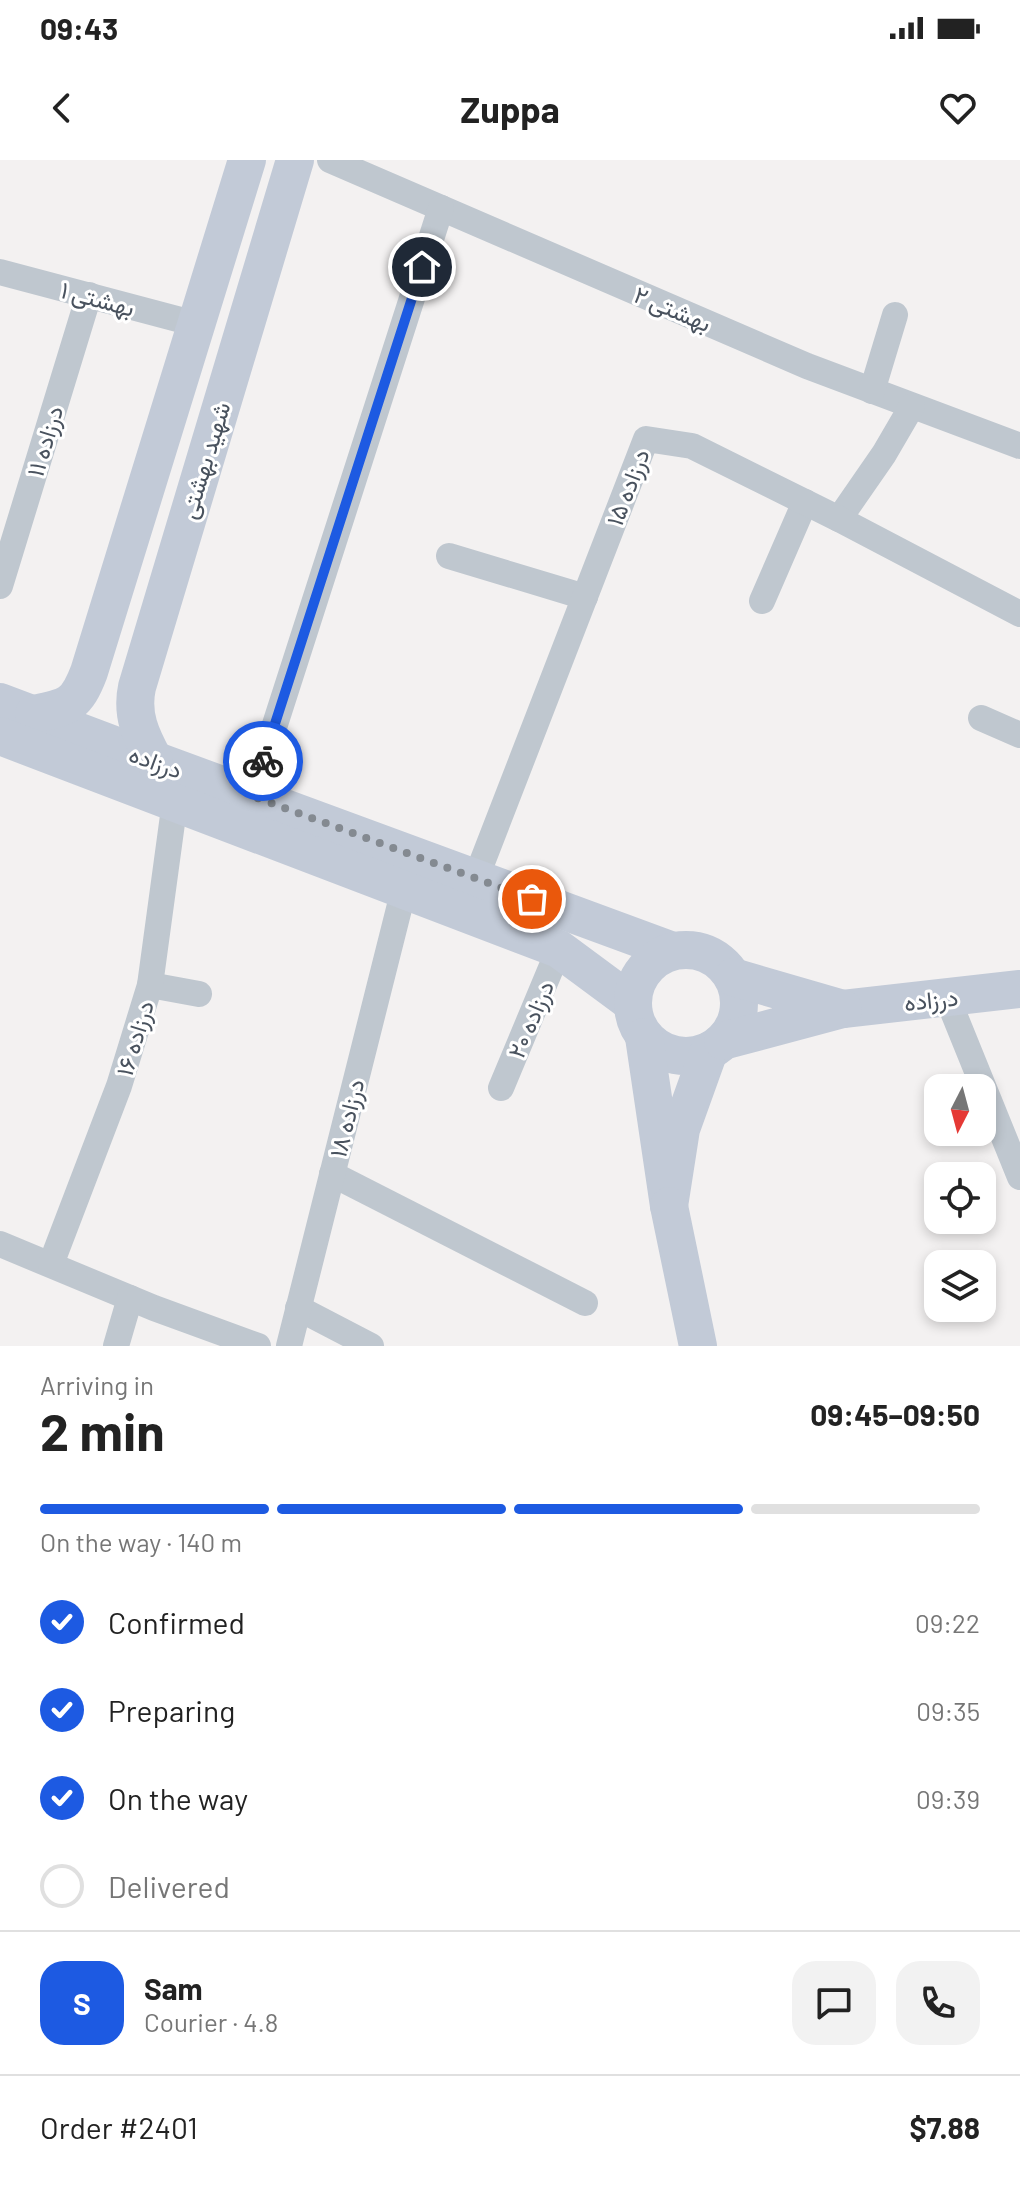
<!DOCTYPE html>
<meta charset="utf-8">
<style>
body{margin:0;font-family:Barlow,Vazirmatn,sans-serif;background:#f2f2f2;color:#222;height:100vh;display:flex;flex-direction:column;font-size:30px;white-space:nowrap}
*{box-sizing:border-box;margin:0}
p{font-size:26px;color:#767676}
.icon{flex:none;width:44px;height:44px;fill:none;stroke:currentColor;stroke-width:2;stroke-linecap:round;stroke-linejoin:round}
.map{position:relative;height:1186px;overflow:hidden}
.details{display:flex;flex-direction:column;background:#fff;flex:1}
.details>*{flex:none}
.needle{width:52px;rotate:186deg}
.buttons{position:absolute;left:924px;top:914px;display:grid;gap:16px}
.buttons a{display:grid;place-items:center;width:72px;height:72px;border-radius:16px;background:#fff;box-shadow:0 4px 12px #0003;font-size:40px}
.pin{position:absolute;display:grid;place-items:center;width:68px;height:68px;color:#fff;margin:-34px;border:4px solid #fff;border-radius:50%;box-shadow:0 2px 8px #0007}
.courier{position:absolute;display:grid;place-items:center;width:80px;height:80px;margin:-40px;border:6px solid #1d5ae2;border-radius:50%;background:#fff;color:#222;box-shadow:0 2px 10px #0007}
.summary em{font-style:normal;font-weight:700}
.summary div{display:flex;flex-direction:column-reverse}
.summary{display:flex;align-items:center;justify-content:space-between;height:136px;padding:0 40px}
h1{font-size:52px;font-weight:700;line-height:60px}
.bar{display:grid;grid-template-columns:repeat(4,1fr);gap:12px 8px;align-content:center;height:96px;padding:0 40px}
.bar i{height:10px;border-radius:6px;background:#e0e0e0}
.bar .on{background:#1d5ae2}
.bar p{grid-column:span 4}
.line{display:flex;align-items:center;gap:20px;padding:0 40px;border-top:2px solid #e0e0e0}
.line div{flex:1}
.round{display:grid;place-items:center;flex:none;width:84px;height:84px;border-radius:24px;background:#f2f2f2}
ol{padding:0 40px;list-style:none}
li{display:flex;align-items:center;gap:24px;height:88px}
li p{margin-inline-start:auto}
li .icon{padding:8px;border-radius:50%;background:#1d5ae2;color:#fff;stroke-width:4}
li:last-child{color:#767676}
li i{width:44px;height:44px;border:4px solid #e0e0e0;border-radius:50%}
.status{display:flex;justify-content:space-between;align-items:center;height:56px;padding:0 40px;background:#fff;direction:ltr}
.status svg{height:22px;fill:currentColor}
header{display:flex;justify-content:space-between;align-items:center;height:104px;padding:0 40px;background:#fff;font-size:36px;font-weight:700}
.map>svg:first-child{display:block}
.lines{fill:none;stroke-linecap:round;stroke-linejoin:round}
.street{stroke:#bfc7cf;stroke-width:26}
.secondary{stroke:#c2cad7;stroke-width:38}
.done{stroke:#848a91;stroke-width:8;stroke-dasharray:0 14.4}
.route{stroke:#1d5ae2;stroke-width:10}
.labels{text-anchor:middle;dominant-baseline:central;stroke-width:6;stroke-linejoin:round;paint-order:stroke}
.street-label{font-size:24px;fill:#49525e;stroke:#fff}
</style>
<div class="status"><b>09:43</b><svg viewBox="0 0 49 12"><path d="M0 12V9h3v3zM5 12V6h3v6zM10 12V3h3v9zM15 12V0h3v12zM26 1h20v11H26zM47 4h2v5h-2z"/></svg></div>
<header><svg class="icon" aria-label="back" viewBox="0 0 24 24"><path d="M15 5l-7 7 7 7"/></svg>Zuppa<svg class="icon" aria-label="heart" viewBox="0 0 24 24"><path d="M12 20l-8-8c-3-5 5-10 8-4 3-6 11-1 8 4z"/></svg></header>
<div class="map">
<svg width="1020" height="1186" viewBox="0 0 1020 1186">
<rect width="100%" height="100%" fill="#f3f1f1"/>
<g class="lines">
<g class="street">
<polyline points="330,0 807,206 1020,286"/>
<polyline points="0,112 196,164"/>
<polyline points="872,231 895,155"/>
<polyline points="839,359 884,294 912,246"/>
<polyline points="449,396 585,437"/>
<polyline points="0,426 89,135"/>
<polyline points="762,441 805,342"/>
<polyline points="981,558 1020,575"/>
<polyline points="252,636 441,48"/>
<polyline points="476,718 646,279 692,286 839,359 1020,454"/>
<polyline points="150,825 199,834"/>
<polyline points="947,837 1020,1017"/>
<polyline points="501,928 559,789"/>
<polyline points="332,1014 585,1143"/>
<polyline points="0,1084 154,1148 258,1186"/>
<polyline points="51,1104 119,926 150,825 175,641"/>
<polyline points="298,1148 371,1186"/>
<polyline points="116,1186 130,1138"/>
<polyline points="289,1186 404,729"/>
</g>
<g class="secondary">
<polyline points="0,542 154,600 673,791"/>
<path d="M34,554C68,547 76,546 89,512L247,0"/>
<polyline points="0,576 559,789 632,843"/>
<path d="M154,600C141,576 131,555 137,527L295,0"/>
<circle cx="686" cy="843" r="53"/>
<polyline points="843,849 1020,829"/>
<polyline points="644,877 669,1046 681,969 709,891"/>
<polyline points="723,881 843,849 733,817"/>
<polyline points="669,1046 698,1186"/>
</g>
</g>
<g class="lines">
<polyline class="done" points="263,601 252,636 532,739"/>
<polyline class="route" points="263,601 422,107"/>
</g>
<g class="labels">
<g class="street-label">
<text transform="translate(98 138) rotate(15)">بهشتی ۱</text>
<text transform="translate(673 148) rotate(23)">بهشتی ۲</text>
<text transform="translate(44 281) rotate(-73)">درزاده ۱۱</text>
<text transform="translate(204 300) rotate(-73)">شهید بهشتی</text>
<text transform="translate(627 327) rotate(-69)">درزاده ۱۵</text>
<text transform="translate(156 601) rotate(20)">درزاده</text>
<text transform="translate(931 839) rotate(-6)">درزاده</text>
<text transform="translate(530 859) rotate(-67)">درزاده ۲۰</text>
<text transform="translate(134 878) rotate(-73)">درزاده ۱۶</text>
<text transform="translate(346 958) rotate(-76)">درزاده ۱۸</text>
</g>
</g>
</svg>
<div class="buttons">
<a><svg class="needle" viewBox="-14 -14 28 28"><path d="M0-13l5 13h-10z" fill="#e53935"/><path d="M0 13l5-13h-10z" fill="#767676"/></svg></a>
<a><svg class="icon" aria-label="locate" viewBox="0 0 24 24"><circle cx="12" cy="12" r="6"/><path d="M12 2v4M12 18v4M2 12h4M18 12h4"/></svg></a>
<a><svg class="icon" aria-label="layers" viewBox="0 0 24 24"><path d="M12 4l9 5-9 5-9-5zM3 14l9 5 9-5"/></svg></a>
</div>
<div class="pin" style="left:532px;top:739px;background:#ea580c"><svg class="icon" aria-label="bag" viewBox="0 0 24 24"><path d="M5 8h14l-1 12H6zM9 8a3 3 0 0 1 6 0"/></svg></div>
<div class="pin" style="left:422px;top:107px;background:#1f2937"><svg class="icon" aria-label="home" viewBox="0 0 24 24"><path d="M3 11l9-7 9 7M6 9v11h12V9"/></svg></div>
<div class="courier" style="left:263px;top:601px"><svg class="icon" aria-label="bike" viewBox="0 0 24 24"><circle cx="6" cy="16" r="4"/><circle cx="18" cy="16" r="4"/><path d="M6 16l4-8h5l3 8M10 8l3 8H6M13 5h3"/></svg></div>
</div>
<section class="details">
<div class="summary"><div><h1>2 min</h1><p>Arriving in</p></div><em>09:45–09:50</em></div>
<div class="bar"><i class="on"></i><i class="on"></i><i class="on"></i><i></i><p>On the way · 140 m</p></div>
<ol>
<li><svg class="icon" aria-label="check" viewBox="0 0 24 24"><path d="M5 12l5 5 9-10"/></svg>Confirmed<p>09:22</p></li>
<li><svg class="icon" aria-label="check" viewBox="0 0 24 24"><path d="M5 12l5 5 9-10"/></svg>Preparing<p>09:35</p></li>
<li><svg class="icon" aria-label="check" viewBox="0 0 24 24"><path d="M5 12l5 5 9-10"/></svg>On the way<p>09:39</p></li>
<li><i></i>Delivered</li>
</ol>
<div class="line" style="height:144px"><b class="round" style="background:#1d5ae2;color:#fff">S</b><div><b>Sam</b><p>Courier · 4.8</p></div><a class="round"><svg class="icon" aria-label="chat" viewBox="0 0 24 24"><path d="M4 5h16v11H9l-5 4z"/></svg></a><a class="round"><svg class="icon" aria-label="phone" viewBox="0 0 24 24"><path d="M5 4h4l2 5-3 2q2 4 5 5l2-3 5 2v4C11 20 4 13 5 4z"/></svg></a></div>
<div class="line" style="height:104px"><div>Order #2401</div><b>$7.88</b></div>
</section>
